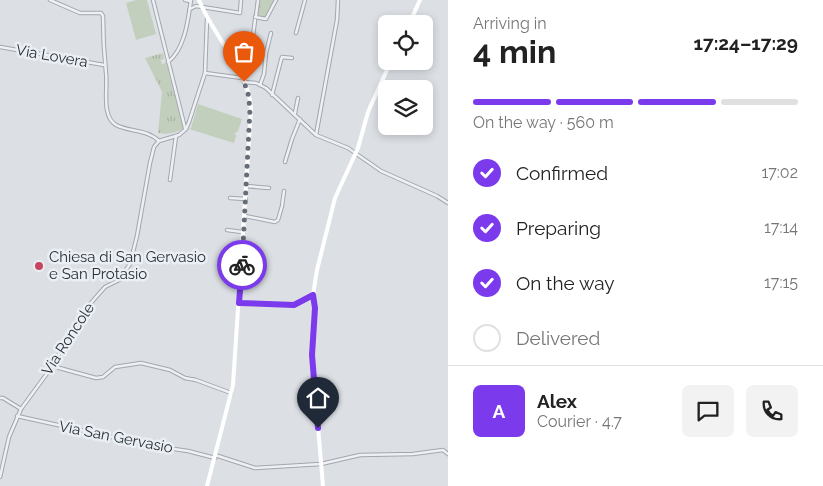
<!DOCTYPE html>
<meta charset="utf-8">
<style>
body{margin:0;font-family:Raleway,sans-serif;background:#f2f2f2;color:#222;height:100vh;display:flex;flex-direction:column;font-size:19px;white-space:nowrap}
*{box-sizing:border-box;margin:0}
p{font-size:16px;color:#767676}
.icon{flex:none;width:28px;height:28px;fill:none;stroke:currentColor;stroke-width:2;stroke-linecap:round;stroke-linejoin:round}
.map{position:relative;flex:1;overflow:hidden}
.sheet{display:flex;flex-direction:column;background:#fff;width:375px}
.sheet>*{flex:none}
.controls{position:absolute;left:378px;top:15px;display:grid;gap:10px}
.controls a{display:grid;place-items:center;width:55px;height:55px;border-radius:8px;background:#fff;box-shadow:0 2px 8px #0003;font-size:25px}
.pin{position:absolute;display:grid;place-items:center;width:42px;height:42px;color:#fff;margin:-51px -21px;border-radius:50% 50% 50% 0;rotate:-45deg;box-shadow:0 0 5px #0007}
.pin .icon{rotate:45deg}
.courier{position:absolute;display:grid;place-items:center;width:50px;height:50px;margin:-25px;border:4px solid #7c3aed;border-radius:50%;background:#fff;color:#222;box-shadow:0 1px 6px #0007}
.overview em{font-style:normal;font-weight:700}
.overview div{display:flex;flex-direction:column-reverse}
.overview{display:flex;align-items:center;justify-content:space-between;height:85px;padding:0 25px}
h1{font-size:32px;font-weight:700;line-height:38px}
.bar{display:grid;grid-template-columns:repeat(4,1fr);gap:8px 5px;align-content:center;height:60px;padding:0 25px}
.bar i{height:6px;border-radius:4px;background:#e0e0e0}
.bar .current{background:#7c3aed}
.bar p{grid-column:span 4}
.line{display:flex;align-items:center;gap:12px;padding:0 25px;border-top:1px solid #e0e0e0}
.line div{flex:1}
.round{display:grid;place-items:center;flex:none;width:52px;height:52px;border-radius:8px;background:#f2f2f2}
ol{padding:0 25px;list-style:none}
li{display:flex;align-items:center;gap:15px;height:55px}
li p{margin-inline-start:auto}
li .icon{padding:5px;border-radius:50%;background:#7c3aed;color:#fff;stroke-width:4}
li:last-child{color:#767676}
li i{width:28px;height:28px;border:2px solid #e0e0e0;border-radius:50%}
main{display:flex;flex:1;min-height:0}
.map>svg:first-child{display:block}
.grass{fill:url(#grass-tufts)}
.park{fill:url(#park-crowns)}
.garden{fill:#c3cfbd}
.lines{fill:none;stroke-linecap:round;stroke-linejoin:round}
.street-casing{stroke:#a2a7ae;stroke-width:4.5}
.street{stroke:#eef0f4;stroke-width:2.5}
.secondary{stroke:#fff;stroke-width:4}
.done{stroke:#666d76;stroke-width:5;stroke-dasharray:0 9}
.route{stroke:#7c3aed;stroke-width:6}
.poi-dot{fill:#c64561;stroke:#ebeff3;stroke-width:2}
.labels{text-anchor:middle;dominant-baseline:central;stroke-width:5;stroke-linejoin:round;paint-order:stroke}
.street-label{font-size:15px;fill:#262f3a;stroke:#ebeff3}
.poi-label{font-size:15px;fill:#262f3a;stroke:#ebeff3;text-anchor:start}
</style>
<main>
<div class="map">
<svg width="448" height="486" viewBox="0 0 448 486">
<defs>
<pattern id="grass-tufts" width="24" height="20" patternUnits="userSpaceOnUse" patternTransform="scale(1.25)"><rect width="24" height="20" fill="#c3cfbd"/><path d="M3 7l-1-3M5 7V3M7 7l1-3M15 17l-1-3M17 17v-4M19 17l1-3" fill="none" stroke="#a7b2a3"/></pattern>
<pattern id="park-crowns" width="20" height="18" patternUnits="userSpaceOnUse" patternTransform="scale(1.25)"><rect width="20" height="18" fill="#c3cfbd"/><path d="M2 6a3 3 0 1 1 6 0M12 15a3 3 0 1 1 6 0" fill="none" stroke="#a7b2a3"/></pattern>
</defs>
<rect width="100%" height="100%" fill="#dce0e5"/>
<path class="grass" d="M163,53L164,59L161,60L162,64L166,63L183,127V129C174,133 168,135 158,133L162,92L145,58Z"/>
<polygon class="park" points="258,0 276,0 266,19 255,17"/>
<g class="garden">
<polygon points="136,0 147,0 156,34 136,40 126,3"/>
<polygon points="198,104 242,119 238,131 234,134 236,135 237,133 234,143 189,129 191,128"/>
</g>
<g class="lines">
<defs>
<g id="street">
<path d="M50,0L80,13H101L103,16C103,35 104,54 106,73C108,88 101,116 116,125C129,132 147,129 159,141"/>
<polyline points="153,0 185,128"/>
<polyline points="185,0 190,1"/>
<polyline points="190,9 196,6 240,13 241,0"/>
<polyline points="256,16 258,0"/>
<polyline points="255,17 266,19 276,0"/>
<polyline points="296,33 305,0"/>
<polyline points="0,47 104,65"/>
<path d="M168,62C185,49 188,20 191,0"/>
<polyline points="235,62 251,52 255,20"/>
<polyline points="205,73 242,78"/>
<polyline points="244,82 256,83 266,88 316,135 348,148 381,171 437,196 448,203"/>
<polyline points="260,85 264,74 266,53 271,33"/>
<polyline points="272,95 281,60 282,57 292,58"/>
<polyline points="295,113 298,98"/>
<polyline points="316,135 337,20 338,0"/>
<polyline points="285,162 292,139 300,119"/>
<polyline points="170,180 176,136"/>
<polyline points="246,186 269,188"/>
<polyline points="230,198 246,199"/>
<polyline points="245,216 275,222 278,220 282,206 284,191"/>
<polyline points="227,230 242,232"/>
<polyline points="239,303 294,305 313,295"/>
<polyline points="52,366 96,378 103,377 115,367 141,363 170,370 185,378 196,380 231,393"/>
<polyline points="0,398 3,398 21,409"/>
<polyline points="17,416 153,446 188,451 215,458"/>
<polyline points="215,455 255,468 321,464 360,455 413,454 443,450 448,454"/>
<polyline points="0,477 9,437 21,409 51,368 82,313 105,287 119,280 130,264 137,236 150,163 154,147 159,141 179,135 186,129 189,122 205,73 207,19"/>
</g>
</defs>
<use href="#street" class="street-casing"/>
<use href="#street" class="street"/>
<g class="secondary">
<path d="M199,0C213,36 249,70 251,109L233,385L207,486"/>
<polyline points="409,24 420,0"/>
<polyline points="323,486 312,355 315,308 313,295 317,270 335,198 358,148 368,112 391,61"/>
</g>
</g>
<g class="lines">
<polyline class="done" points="242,265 250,109 248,93 244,82"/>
<polyline class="route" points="242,265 239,303 294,305 313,295 315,308 312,355 318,428"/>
</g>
<circle class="poi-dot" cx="39" cy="266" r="5"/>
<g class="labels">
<g class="street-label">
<text transform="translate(52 56) rotate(10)">Via Lovera</text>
<text transform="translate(68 339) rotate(-57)">Via Roncole</text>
<text transform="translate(116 437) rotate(11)">Via San Gervasio</text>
</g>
<g class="poi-label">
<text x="49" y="257">Chiesa di San Gervasio<tspan x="49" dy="17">e San Protasio</tspan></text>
</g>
</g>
</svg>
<div class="controls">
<a><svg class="icon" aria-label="locate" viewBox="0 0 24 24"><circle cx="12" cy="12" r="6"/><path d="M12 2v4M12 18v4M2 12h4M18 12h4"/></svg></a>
<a><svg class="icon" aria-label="layers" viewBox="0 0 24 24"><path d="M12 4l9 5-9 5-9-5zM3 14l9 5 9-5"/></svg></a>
</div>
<div class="pin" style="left:244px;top:82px;background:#ea580c"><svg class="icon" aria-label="bag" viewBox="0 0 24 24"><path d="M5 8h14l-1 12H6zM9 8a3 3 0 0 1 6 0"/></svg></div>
<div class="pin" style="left:318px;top:428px;background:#1f2937"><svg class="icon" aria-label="home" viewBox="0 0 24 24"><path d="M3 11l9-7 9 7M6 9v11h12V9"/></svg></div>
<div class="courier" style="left:242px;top:265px"><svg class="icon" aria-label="bike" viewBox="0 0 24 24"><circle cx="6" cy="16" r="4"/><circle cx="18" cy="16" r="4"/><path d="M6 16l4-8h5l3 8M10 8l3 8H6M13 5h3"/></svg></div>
</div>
<section class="sheet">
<div class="overview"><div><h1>4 min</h1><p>Arriving in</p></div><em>17:24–17:29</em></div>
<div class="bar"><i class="current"></i><i class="current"></i><i class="current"></i><i></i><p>On the way · 560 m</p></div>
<ol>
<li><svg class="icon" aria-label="check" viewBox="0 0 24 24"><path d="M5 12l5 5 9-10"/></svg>Confirmed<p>17:02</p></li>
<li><svg class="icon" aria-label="check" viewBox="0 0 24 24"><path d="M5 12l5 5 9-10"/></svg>Preparing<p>17:14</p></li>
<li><svg class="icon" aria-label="check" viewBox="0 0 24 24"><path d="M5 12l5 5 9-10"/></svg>On the way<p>17:15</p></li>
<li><i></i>Delivered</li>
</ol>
<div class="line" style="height:90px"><b class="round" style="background:#7c3aed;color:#fff">A</b><div><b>Alex</b><p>Courier · 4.7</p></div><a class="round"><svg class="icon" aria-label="chat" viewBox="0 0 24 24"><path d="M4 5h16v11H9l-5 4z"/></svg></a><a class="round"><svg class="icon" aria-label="phone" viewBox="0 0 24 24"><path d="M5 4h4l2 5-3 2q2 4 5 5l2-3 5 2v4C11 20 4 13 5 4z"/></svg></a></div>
</section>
</main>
